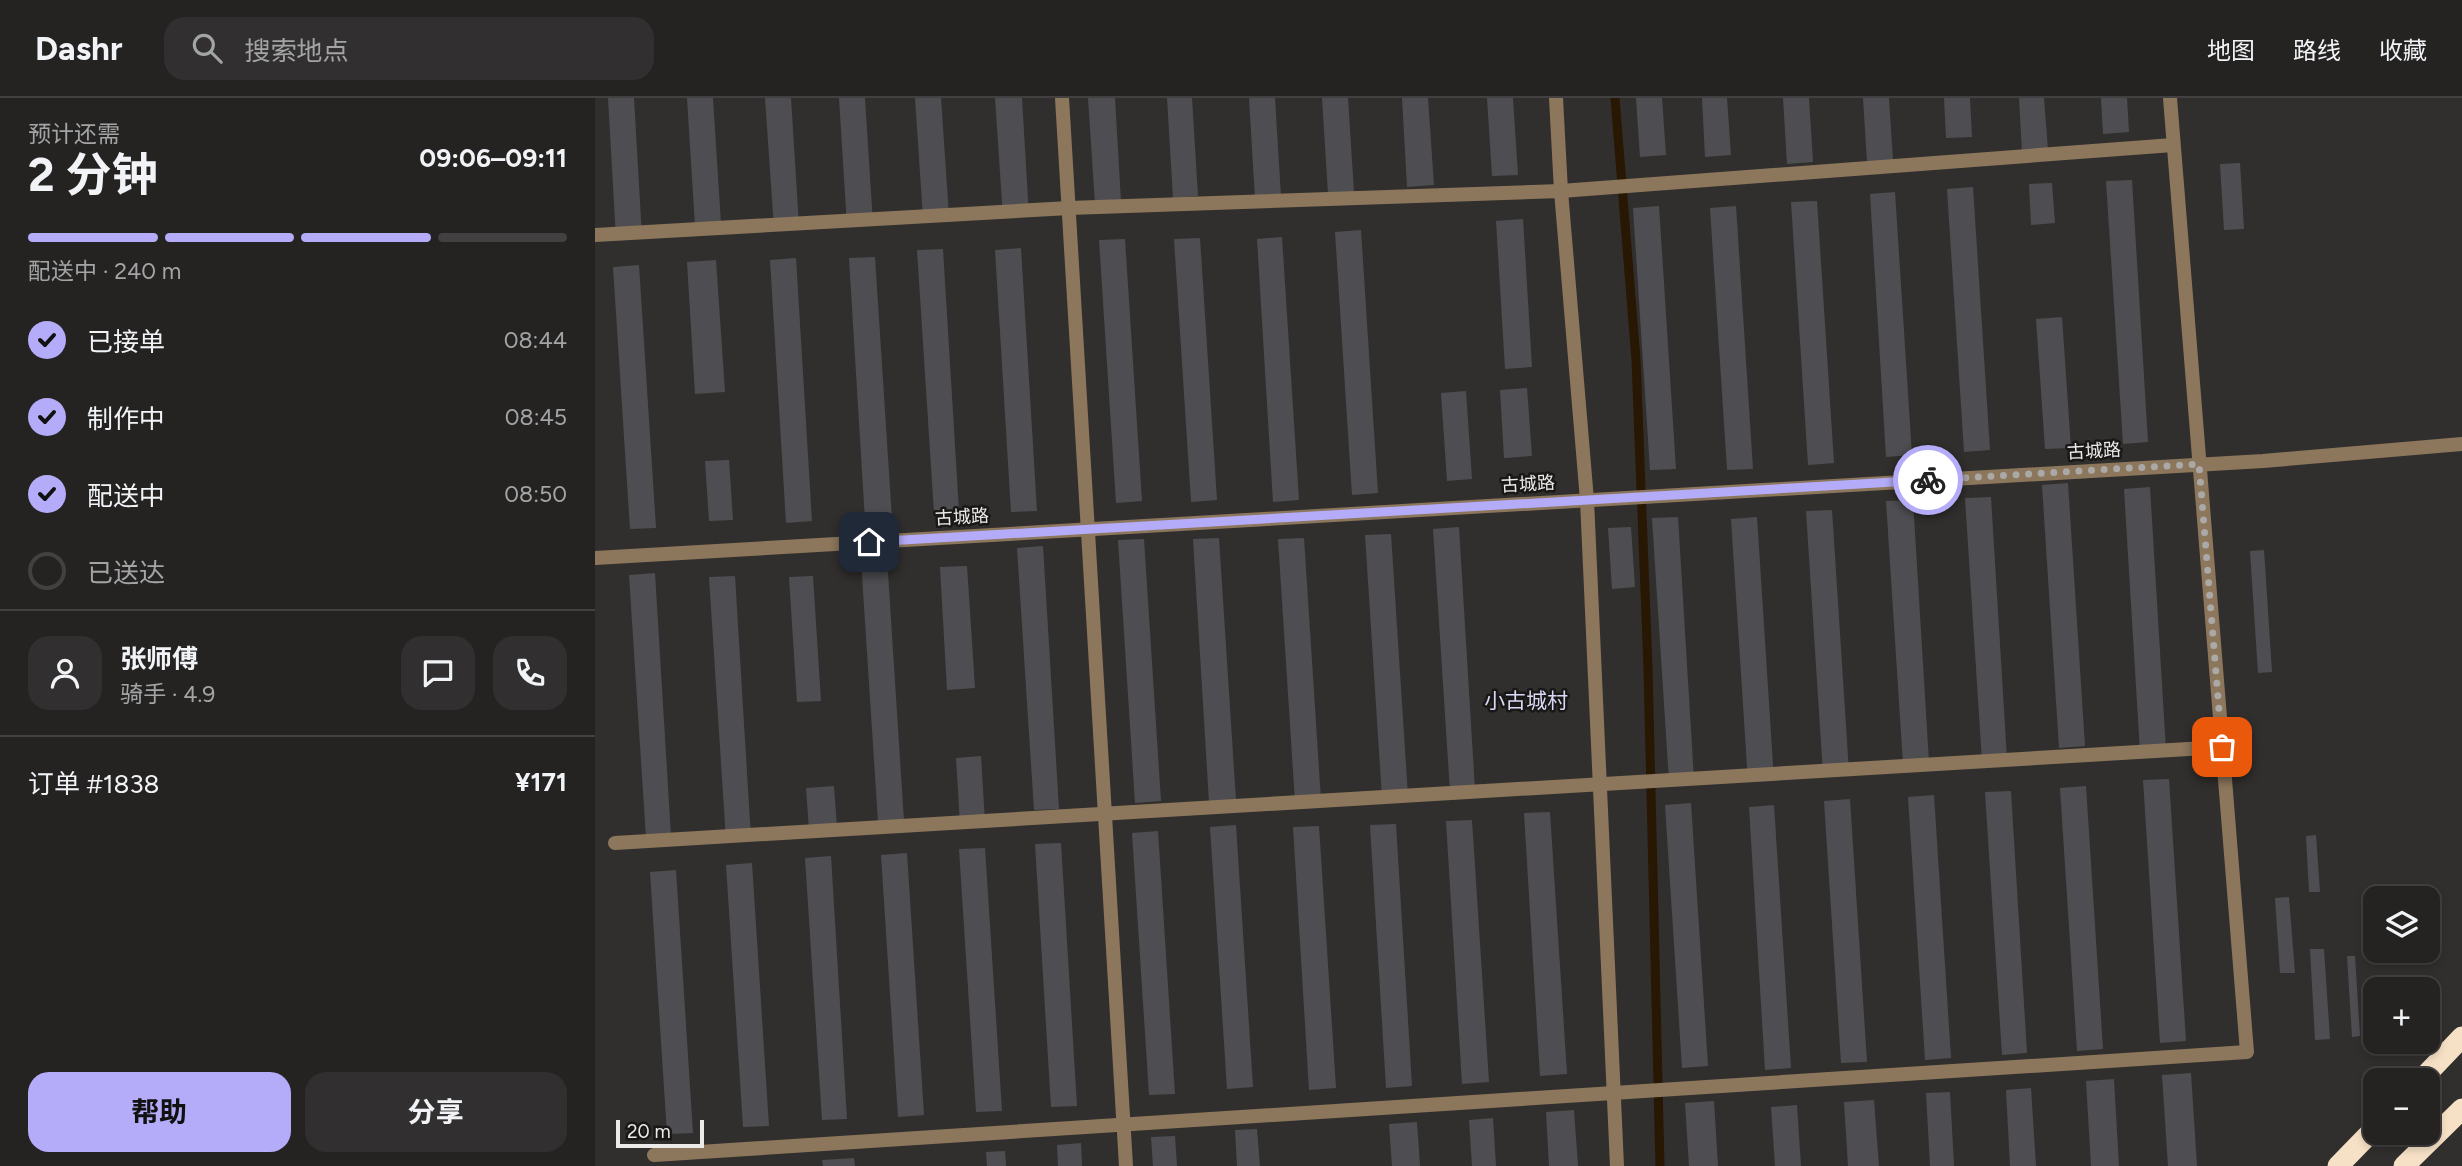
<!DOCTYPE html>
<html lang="zh">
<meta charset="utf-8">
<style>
body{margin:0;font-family:Figtree,"Noto Sans SC",sans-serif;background:#312f2f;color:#f1f3f6;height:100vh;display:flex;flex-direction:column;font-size:26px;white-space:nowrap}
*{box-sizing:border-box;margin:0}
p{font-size:23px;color:#a3a4a5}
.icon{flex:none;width:38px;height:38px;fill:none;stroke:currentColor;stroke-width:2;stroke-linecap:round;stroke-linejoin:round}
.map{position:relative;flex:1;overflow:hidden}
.panel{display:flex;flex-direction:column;background:#252322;width:595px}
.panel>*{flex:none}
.buttons{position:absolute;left:1768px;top:788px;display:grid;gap:14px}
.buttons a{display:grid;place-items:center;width:77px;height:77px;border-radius:14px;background:#252322;box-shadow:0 4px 10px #0003,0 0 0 2px #424040;font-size:35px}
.scale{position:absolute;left:21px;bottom:18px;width:88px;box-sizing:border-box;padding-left:7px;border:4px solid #ebeae8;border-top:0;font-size:19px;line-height:24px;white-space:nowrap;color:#ebeae8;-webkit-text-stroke:5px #191816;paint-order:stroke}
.pin{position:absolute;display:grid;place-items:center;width:60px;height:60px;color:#fff;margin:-30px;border-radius:14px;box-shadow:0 4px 10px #0006}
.courier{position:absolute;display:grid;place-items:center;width:70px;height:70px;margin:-35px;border:5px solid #b4acf9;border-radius:50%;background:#fff;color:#222;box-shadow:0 2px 9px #0007}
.summary em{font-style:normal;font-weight:700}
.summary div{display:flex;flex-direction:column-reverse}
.summary{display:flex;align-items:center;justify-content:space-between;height:119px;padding:0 28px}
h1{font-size:46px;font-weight:700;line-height:52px}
.bar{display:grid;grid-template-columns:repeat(4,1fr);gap:10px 7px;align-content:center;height:84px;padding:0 28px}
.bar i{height:9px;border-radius:5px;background:#424040}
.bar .on{background:#b4acf9}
.bar p{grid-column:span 4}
.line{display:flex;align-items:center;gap:18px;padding:0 28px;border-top:2px solid #424040}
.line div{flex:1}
.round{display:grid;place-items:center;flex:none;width:74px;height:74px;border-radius:21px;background:#312f2f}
ol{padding:0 28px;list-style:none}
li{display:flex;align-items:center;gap:21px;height:77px}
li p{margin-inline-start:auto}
li .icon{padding:7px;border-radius:50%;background:#b4acf9;color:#111;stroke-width:4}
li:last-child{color:#a3a4a5}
li i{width:38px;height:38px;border:4px solid #424040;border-radius:50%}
.action{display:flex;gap:14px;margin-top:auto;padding:14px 28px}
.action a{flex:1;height:80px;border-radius:21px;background:#b4acf9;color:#111;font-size:28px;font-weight:700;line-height:80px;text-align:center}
.action a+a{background:#312f2f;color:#f1f3f6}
header{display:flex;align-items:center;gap:42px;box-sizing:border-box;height:98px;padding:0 35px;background:#252322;border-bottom:2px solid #424040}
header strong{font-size:33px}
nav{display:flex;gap:38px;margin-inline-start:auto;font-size:24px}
.search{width:490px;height:63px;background:#312f2f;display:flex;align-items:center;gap:18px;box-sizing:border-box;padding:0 24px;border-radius:21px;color:#a3a4a5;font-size:26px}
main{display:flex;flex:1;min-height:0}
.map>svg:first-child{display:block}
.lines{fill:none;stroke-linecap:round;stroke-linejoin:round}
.stream{stroke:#271703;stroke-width:9}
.building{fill:#4e4e52}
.lane{stroke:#8d775c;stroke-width:14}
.street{stroke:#8d775c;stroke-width:14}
.highway{stroke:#f7e1c6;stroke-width:21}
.done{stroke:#aaa9a7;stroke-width:7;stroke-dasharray:0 12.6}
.route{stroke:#b4acf9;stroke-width:9}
.labels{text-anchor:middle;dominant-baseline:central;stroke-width:5;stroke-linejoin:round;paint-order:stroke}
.street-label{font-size:18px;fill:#ebeae8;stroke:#191816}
.quarter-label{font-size:21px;fill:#dad8f5;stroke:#191816}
</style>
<header>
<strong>Dashr</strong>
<div class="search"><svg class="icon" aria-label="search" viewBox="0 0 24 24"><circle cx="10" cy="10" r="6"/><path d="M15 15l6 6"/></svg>搜索地点</div>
<nav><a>地图</a><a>路线</a><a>收藏</a></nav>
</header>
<main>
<section class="panel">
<div class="summary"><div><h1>2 分钟</h1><p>预计还需</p></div><em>09:06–09:11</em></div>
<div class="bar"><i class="on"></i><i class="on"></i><i class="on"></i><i></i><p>配送中 · 240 m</p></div>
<ol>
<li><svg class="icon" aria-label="check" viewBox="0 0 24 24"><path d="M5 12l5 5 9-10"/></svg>已接单<p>08:44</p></li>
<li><svg class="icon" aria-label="check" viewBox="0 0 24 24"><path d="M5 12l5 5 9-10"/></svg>制作中<p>08:45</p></li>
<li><svg class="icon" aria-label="check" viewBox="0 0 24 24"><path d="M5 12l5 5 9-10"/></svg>配送中<p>08:50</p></li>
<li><i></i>已送达</li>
</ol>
<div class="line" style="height:126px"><a class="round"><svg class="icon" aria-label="person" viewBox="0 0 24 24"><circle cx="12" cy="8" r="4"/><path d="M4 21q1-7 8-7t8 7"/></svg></a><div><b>张师傅</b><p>骑手 · 4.9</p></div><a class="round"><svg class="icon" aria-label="chat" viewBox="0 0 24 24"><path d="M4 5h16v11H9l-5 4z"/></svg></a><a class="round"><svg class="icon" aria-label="phone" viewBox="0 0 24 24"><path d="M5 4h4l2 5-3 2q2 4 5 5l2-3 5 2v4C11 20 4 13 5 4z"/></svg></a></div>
<div class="line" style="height:91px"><div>订单 #1838</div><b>¥171</b></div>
<div class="action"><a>帮助</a><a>分享</a></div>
</section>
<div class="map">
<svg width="1867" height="1068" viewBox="0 0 1867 1068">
<rect width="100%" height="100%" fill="#312f2d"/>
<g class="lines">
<polyline class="stream" points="1020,0 1041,262 1053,570 1065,1068"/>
</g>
<g class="building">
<polygon points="13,0 39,0 47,139 21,140"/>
<polygon points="92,0 118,0 126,126 100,128"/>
<polygon points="170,0 196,0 204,128 179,130"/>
<polygon points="244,0 270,0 278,126 252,128"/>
<polygon points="320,0 346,0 354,118 328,120"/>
<polygon points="400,0 427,0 434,118 408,119"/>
<polygon points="493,0 520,0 526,104 500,106"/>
<polygon points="572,0 597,0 603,98 578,100"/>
<polygon points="654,0 680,0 686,99 660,101"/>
<polygon points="727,0 753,0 759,94 733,96"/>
<polygon points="807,0 833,0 839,87 812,89"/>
<polygon points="892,0 918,0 923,77 897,78"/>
<polygon points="1041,0 1067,0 1071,57 1045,59"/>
<polygon points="1107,0 1132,0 1136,57 1110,59"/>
<polygon points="1188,0 1214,0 1218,64 1192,66"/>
<polygon points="1268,0 1294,0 1298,62 1272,64"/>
<polygon points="1349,0 1375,0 1377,39 1351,40"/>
<polygon points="1424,0 1449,0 1453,52 1427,54"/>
<polygon points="1506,0 1532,0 1534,34 1508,36"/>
<polygon points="1645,65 1649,131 1629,132 1625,66"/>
<polygon points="1537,82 1553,344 1528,346 1511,83"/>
<polygon points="1457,85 1460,125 1436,127 1434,86"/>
<polygon points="1378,89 1395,352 1369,354 1352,91"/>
<polygon points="1300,94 1317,357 1291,359 1275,96"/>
<polygon points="1222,103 1239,365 1213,367 1196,104"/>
<polygon points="1064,108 1081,371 1055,372 1038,110"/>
<polygon points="1141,108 1158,371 1132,372 1115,110"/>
<polygon points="928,121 937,269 910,271 901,123"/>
<polygon points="766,132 783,395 757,397 740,134"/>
<polygon points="687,139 704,402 678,404 662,141"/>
<polygon points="605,140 622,402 596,404 579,141"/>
<polygon points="530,141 547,403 521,405 504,142"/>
<polygon points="426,150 442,413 416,414 400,152"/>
<polygon points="348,151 364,413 339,415 322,152"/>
<polygon points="280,159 297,421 270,423 254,160"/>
<polygon points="201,160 217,423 191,425 175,162"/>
<polygon points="121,162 130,294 100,296 92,164"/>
<polygon points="44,167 61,430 35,431 18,169"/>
<polygon points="1467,219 1476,350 1450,351 1441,221"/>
<polygon points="932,290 937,358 909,360 905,292"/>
<polygon points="871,293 877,381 852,383 846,295"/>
<polygon points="134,362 138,422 114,423 110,363"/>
<polygon points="1473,385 1490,648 1464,650 1447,387"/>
<polygon points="1555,389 1571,652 1545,654 1529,391"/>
<polygon points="1396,399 1412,661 1387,663 1370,400"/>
<polygon points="1318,402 1334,664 1308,666 1291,403"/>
<polygon points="1237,412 1254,674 1228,676 1211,413"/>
<polygon points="1083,419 1099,681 1074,683 1057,420"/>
<polygon points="1162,419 1179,682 1153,684 1136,421"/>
<polygon points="864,429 880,692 855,694 838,431"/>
<polygon points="1036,429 1040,489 1017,491 1013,430"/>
<polygon points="796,436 813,698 787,700 770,437"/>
<polygon points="624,440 641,702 614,704 598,441"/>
<polygon points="709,440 726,702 700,704 683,441"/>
<polygon points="549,441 566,703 540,705 523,442"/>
<polygon points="448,448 464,711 439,712 422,450"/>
<polygon points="1669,452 1677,574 1663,575 1655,453"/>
<polygon points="292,460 309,723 283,724 266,462"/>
<polygon points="372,468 380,590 352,592 345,469"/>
<polygon points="60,475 76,738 51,740 34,477"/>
<polygon points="140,478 156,740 131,742 114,479"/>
<polygon points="218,478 226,603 202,604 194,479"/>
<polygon points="386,658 390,724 365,726 361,660"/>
<polygon points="1574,681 1591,943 1565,945 1548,682"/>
<polygon points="239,688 242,730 214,732 211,690"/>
<polygon points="1491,688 1508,951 1482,953 1465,690"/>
<polygon points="1416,693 1432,955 1407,957 1390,694"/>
<polygon points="1339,697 1356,960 1330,962 1313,699"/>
<polygon points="1255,701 1272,964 1246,965 1229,703"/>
<polygon points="1096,705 1113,968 1087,970 1070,707"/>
<polygon points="1179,707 1196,970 1170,972 1154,709"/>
<polygon points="955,714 972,976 945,978 929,715"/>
<polygon points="877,722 894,984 867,986 851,723"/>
<polygon points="801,726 817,988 791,990 775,727"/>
<polygon points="641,727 658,989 632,991 615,729"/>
<polygon points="724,728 741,990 714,992 698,729"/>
<polygon points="563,733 580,996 554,997 537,735"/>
<polygon points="1721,737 1725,794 1714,794 1711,738"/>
<polygon points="466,745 482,1008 456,1009 440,746"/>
<polygon points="390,750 407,1013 381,1014 364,751"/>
<polygon points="312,755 329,1017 303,1019 286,757"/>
<polygon points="236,758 252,1021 227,1022 210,760"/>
<polygon points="157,765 174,1028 148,1029 131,767"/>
<polygon points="81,772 98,1035 72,1036 55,774"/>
<polygon points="1694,799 1700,875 1685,875 1680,800"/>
<polygon points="1715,851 1729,851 1735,941 1720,942"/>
<polygon points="1752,858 1760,858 1765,938 1757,939"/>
<polygon points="1596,975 1602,1068 1573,1068 1567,977"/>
<polygon points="1519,981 1524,1068 1496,1068 1491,983"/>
<polygon points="1436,990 1441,1068 1415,1068 1411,992"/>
<polygon points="1355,994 1359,1068 1335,1068 1331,995"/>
<polygon points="1279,1002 1284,1068 1253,1068 1249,1004"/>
<polygon points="1119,1003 1123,1068 1094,1068 1090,1005"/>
<polygon points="1202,1007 1206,1068 1180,1068 1176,1009"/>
<polygon points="979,1012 983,1068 954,1068 951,1014"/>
<polygon points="898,1020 901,1068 877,1068 874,1022"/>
<polygon points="822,1024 825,1068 797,1068 794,1026"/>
<polygon points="662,1031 665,1068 642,1068 640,1032"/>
<polygon points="580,1038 582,1068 558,1068 556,1039"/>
<polygon points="486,1045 487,1068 463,1068 462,1047"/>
<polygon points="410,1053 411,1068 392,1068 391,1054"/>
<polygon points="259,1060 260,1068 228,1068 227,1062"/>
</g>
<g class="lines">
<g class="lane">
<polyline points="961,0 966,93 992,402 1022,1068"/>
<polyline points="0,137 474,110 966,93 1578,47"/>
<polyline points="20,745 1627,649"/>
<polyline points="59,1057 1652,954 1575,0"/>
</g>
<g class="street">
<polyline points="467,0 531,1068"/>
<polyline points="0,460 1668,363 1867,346"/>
</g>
<g class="highway">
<polyline points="1826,982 1867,939"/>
<polyline points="1743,1068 1780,1030"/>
<polyline points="1809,1068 1867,1011"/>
</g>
</g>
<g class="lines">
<polyline class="done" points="1333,382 1604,366 1627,649"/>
<polyline class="route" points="274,444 1333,382"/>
</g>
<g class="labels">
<g class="street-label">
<text transform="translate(1499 353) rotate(-3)">古城路</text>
<text transform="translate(933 386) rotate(-3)">古城路</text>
<text transform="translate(367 419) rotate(-3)">古城路</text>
</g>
<g class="quarter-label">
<text x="931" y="602">小古城村</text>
</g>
</g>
</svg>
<div class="buttons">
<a><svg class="icon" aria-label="layers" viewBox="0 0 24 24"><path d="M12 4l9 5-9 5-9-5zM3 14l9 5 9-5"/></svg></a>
<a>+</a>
<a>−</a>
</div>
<div class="scale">20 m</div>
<div class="pin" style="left:1627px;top:649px;background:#ea580c"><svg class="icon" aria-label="bag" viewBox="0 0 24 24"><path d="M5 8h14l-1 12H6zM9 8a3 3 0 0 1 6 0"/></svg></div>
<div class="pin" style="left:274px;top:444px;background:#1f2937"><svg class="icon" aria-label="home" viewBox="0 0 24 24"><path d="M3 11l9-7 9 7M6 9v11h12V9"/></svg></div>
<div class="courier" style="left:1333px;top:382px"><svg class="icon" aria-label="bike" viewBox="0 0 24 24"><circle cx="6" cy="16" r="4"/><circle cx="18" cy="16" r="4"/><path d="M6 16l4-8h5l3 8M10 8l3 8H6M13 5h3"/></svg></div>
</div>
</main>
